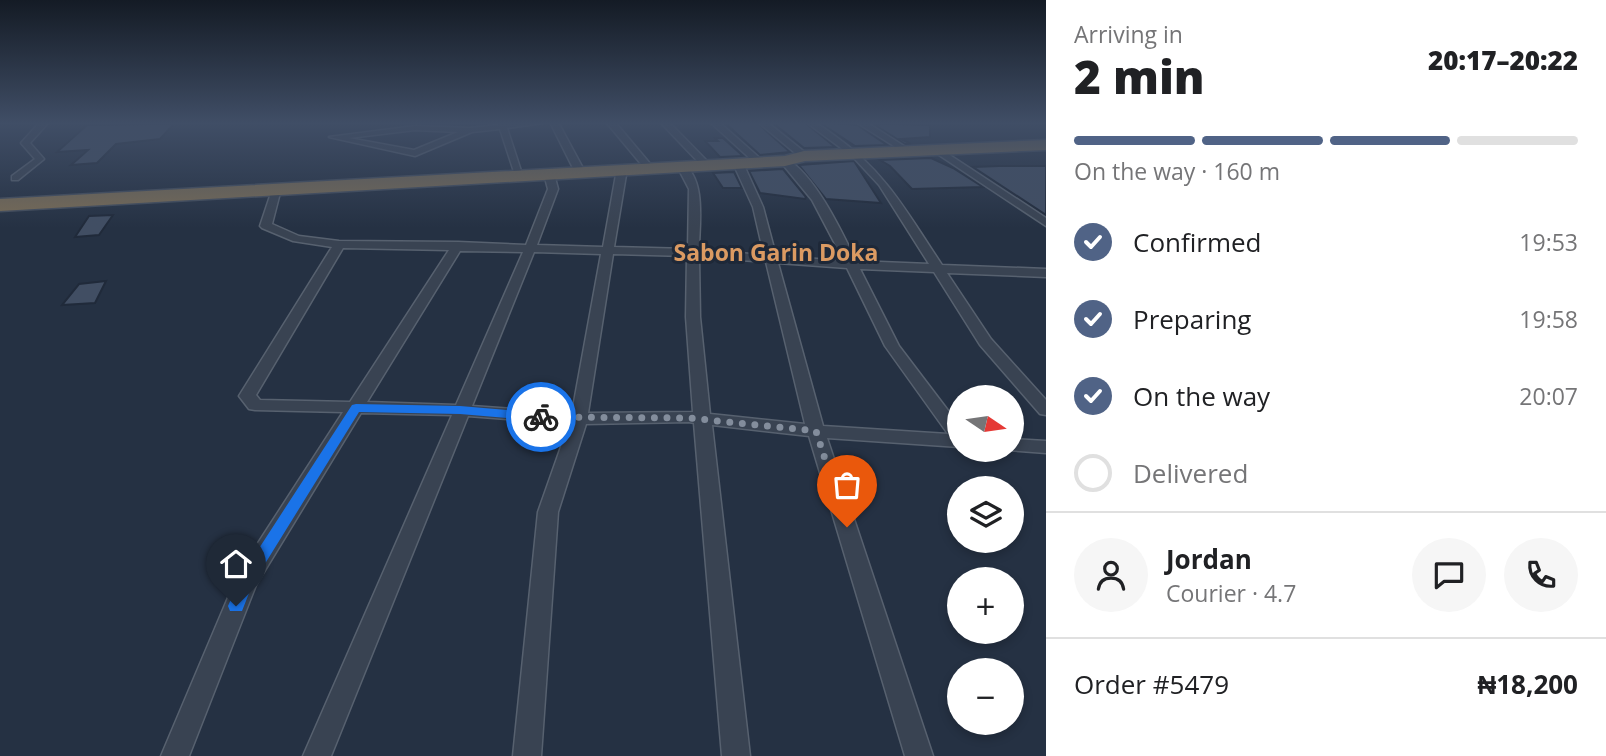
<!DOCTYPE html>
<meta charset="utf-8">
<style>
body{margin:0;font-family:"Open Sans",sans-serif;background:#f6f6f6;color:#202124;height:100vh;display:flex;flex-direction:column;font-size:26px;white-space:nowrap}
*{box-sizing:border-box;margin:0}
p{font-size:23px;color:#757577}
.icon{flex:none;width:38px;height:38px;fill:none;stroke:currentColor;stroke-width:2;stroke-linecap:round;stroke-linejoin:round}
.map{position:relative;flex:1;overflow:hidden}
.panel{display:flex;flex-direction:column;background:#fff;width:560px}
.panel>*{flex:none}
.needle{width:46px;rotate:103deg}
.buttons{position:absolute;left:947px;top:385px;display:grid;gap:14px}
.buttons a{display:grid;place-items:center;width:77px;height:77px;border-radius:50%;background:#fff;box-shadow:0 4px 10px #0003;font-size:35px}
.pin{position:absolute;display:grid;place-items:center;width:60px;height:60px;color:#fff;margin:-72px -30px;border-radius:50% 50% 50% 0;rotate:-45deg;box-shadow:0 0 7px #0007}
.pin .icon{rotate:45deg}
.courier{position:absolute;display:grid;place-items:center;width:70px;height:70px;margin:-35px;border:5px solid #1a73e8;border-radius:50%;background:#fff;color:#222;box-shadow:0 2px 9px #0007}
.headline em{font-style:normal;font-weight:800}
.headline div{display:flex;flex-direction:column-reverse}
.headline{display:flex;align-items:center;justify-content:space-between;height:119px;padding:0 28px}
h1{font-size:46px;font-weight:800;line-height:52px}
.bar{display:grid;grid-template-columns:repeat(4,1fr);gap:10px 7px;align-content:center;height:84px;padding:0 28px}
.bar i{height:9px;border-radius:5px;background:#e0e0e0}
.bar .selected{background:#506386}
.bar p{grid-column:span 4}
.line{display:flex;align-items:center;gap:18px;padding:0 28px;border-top:2px solid #e0e0e0}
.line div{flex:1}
.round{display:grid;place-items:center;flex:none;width:74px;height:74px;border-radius:37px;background:#f6f6f6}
ol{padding:0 28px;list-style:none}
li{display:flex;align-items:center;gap:21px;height:77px}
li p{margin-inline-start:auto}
li .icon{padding:7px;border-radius:50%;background:#506386;color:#fff;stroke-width:4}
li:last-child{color:#757577}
li i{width:38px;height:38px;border:4px solid #e0e0e0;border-radius:50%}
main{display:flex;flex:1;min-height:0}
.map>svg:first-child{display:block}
.building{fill:#414e63;stroke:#202a3a;stroke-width:2}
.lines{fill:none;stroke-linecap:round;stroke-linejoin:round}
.street-casing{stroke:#57616f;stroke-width:3}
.highway-casing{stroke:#444e5d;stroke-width:3}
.street{fill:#394352;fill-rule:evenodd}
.highway{fill:#796c56;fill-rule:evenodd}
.route{fill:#1a73e8}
.done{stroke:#838d9c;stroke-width:7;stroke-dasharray:0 12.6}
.labels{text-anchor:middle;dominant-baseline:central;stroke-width:6;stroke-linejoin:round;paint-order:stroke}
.far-quarter-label{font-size:23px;font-weight:bold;fill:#db9a62;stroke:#1e2838}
</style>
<main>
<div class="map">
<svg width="1046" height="756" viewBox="0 0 1046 756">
<rect width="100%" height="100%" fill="#253143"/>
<g class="building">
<polygon points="724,122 756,122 790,152 760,155"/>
<polygon points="772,122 804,122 835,147 804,148"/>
<polygon points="819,122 857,125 887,145 855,146"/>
<polygon points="174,124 160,139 116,144 97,163 71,165 88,150 57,152 87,125"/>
<polygon points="882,124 930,125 930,137 901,139 911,144 905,144 875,125"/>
<polygon points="715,138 723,138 743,156 720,157 705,141 718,141"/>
<polygon points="931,158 953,168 983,187 912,189 890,166 880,160"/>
<polygon points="854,161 881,203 826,199 799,165"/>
<polygon points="999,166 1046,166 1046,215 973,167"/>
<polygon points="783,169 806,197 805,199 760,193 749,171"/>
<polygon points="734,172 742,188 723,188 713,173"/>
<polygon points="113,215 99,235 75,237 89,216"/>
<polygon points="106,281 95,303 62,305 79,284"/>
</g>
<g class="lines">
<defs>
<g id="street">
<polygon points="40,122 49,122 30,143 44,159 18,180 12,180 12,176 35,159 21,143"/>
<path d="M497,122H550L507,128L523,177L515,175L500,129L472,132L415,156L329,137L415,126L470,128L498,125ZM415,130L458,132L414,150L349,138Z"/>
<polygon points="550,122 558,122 585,172 583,174 575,172"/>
<polygon points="606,122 615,122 652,166 652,170 646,170"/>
<polygon points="660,122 669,122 709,163 709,167 703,167"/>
<polygon points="710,122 719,122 762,160 762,164 756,164"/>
<polygon points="758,122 767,122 807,154 807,158 801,158"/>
<path d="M806,122C818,122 825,129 835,136C886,172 908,214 942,265L1046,269V277L947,273L991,339L1046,400V415L1040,414L980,345L934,272L860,269L899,346L959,425V447L827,438L933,756H905L809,436L712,425L750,756H722L694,423L689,422L586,424L558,512L541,756H513L538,512L569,424L468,416L331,756H303L452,415L361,413L256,585L189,756H161L238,574L343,412L255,410L249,409L239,396L332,247L293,241L262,228L260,226L273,187L281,189L272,224L299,236L339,241L458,242L526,245L548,189L544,174L549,171L554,174L558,189L537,245L603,247L617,169L622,166L627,169L614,247L688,249L689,189L677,166L682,163C707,179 699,224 699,250L764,255L753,207L733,163L738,160L743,163L763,207L776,256L844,261L812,200L780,161L785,158C815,174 842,232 856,261L929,264L879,185L853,157ZM343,248L449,250L350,402L260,400L256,395ZM460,251L523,252L456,405L367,402ZM534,252L601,254L572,413L472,406ZM613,254L687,256L686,317L693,412L588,413ZM699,257L766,262L805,424L710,414L700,317ZM778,263L847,268L885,346L948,434L823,426Z"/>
<polygon points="856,122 866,122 915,153 908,155"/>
<polygon points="939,148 1046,218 1046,226 936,153 935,151"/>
<polygon points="1012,439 1046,441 1046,453 1007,450 1012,450"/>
</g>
<polygon id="highway" points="1046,140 1046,150 805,161 785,166 0,211 0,199 785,156 804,151"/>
</defs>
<use href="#street" class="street-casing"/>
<use href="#highway" class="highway-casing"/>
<use href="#street" class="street"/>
<use href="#highway" class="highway"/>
</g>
<linearGradient id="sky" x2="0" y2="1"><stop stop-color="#141b25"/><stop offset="0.54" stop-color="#404e66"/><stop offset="1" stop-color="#404e66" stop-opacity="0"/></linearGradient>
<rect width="1046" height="228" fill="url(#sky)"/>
<polygon class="route" points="356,404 460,406 541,413 547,417 541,421 460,414 359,412 253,583 242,611 230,611 228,606 241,576 352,405"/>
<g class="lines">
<polyline class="done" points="541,417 689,418 816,431 847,527"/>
</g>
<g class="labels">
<g class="far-quarter-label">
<text x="776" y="252">Sabon Garin Doka</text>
</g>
</g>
</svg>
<div class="buttons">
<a><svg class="needle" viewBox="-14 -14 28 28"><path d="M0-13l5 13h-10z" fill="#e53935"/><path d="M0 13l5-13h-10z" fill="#757577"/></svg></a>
<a><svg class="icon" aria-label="layers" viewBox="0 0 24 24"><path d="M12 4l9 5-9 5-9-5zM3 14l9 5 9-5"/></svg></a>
<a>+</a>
<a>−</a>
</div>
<div class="pin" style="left:847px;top:527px;background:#ea580c"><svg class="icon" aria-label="bag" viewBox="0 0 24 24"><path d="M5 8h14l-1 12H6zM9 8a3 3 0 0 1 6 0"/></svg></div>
<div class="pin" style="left:236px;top:606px;background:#1f2937"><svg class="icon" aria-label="home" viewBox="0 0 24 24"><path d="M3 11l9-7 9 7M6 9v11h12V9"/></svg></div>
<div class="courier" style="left:541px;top:417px"><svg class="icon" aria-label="bike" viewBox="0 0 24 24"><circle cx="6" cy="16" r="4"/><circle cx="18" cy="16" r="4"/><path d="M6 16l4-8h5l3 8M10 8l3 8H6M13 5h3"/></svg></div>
</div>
<section class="panel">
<div class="headline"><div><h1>2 min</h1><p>Arriving in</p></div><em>20:17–20:22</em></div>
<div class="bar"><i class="selected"></i><i class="selected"></i><i class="selected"></i><i></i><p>On the way · 160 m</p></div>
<ol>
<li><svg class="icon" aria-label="check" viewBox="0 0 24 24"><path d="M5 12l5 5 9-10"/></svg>Confirmed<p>19:53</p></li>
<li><svg class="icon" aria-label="check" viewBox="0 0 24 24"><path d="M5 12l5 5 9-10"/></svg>Preparing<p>19:58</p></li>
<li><svg class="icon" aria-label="check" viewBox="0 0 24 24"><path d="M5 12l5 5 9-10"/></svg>On the way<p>20:07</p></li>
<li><i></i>Delivered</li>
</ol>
<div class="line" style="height:126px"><a class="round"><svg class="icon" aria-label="person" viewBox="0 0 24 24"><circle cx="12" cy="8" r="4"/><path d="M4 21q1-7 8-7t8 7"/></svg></a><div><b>Jordan</b><p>Courier · 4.7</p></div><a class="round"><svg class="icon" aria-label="chat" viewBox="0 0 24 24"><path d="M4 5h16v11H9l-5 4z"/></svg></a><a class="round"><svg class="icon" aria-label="phone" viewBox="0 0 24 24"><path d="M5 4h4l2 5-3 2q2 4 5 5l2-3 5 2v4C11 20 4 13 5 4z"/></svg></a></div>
<div class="line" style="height:91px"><div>Order #5479</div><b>₦18,200</b></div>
</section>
</main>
